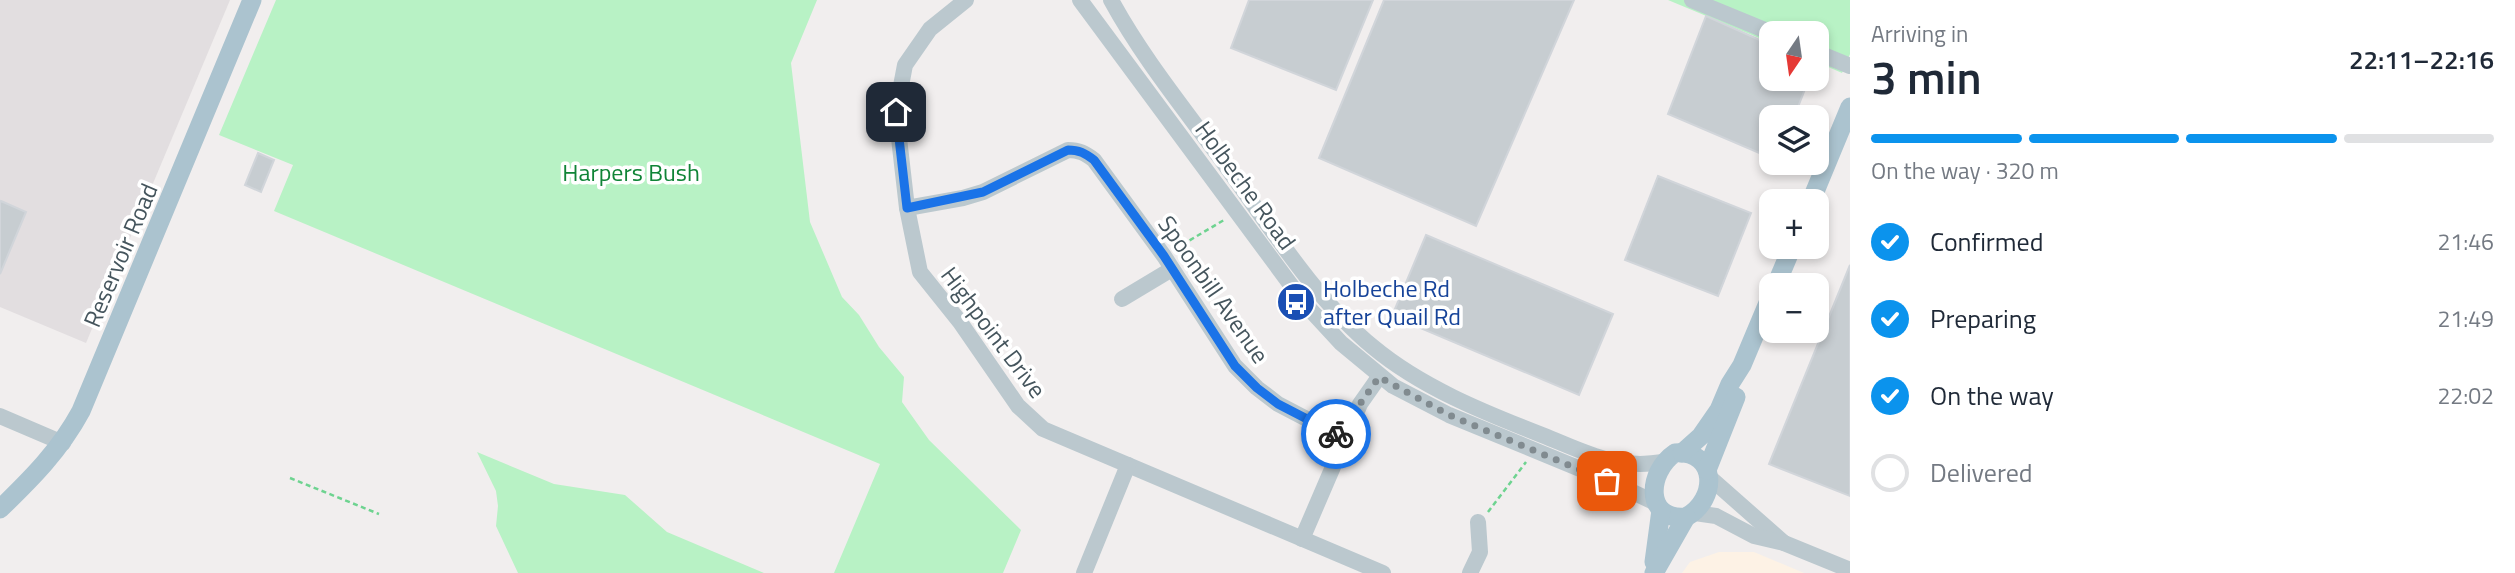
<!DOCTYPE html>
<meta charset="utf-8">
<style>
body{margin:0;font-family:"Titillium Web",sans-serif;background:#f2f2f3;color:#1f2937;height:100vh;display:flex;flex-direction:column;font-size:26px;white-space:nowrap}
*{box-sizing:border-box;margin:0}
p{font-size:23px;color:#747a83}
.icon{flex:none;width:38px;height:38px;fill:none;stroke:currentColor;stroke-width:2;stroke-linecap:round;stroke-linejoin:round}
.map{position:relative;flex:1;overflow:hidden}
.details{display:flex;flex-direction:column;background:#fff;width:665px}
.details>*{flex:none}
.needle{width:46px;rotate:193deg}
.buttons{position:absolute;left:1759px;top:21px;display:grid;gap:14px}
.buttons a{display:grid;place-items:center;width:70px;height:70px;border-radius:14px;background:#fff;box-shadow:0 4px 10px #0003;font-size:35px}
.pin{position:absolute;display:grid;place-items:center;width:60px;height:60px;color:#fff;margin:-30px;border-radius:14px;box-shadow:0 4px 10px #0006}
.courier{position:absolute;display:grid;place-items:center;width:70px;height:70px;margin:-35px;border:5px solid #1a73e8;border-radius:50%;background:#fff;color:#222;box-shadow:0 2px 9px #0007}
.head em{font-style:normal;font-weight:600}
.head div{display:flex;flex-direction:column-reverse}
.head{display:flex;align-items:center;justify-content:space-between;height:119px;padding:0 21px}
h1{font-size:46px;font-weight:600;line-height:52px}
.bar{display:grid;grid-template-columns:repeat(4,1fr);gap:10px 7px;align-content:center;height:84px;padding:0 21px}
.bar i{height:9px;border-radius:5px;background:#e0e1e3}
.bar .selected{background:#0b93ed}
.bar p{grid-column:span 4}
ol{padding:0 21px;list-style:none}
li{display:flex;align-items:center;gap:21px;height:77px}
li p{margin-inline-start:auto}
li .icon{padding:7px;border-radius:50%;background:#0b93ed;color:#fff;stroke-width:4}
li:last-child{color:#747a83}
li i{width:38px;height:38px;border:4px solid #e0e1e3;border-radius:50%}
main{display:flex;flex:1;min-height:0}
.map>svg:first-child{display:block}
.commercial{fill:#fdf2e5}
.education{fill:#e2dee0}
.green{fill:#b8f2c5}
.building{fill:#c7cdd1;stroke:#d1d5da;stroke-width:2}
.lines{fill:none;stroke-linecap:round;stroke-linejoin:round}
.path{stroke:#6ed390;stroke-width:2.5;stroke-dasharray:5 3.5;stroke-linecap:butt}
.minor{stroke:#bbc8ce;stroke-width:16}
.major{stroke:#abc3cf;stroke-width:19}
.done{stroke:#818b90;stroke-width:7;stroke-dasharray:0 12.6}
.route{stroke:#1a73e8;stroke-width:9}
.labels{text-anchor:middle;dominant-baseline:central;stroke-width:7;stroke-linejoin:round;paint-order:stroke}
.park-label{font-size:24px;fill:#108437;stroke:#fff}
.street-label{font-size:24px;fill:#45555d;stroke:#fff}
.transit-label{font-size:24px;fill:#164399;stroke:#fff;text-anchor:start}
</style>
<main>
<div class="map">
<svg width="1850" height="573" viewBox="0 0 1850 573">
<rect width="100%" height="100%" fill="#f1eeee"/>
<polygon class="commercial" points="1719,552 1754,552 1804,573 1682,573 1690,562"/>
<polygon class="education" points="0,0 230,0 86,343 0,307"/>
<g class="green">
<polygon points="276,0 817,0 791,63 810,222 842,297 859,315 879,347 904,377 902,402 929,440 1021,530 1003,573 834,573 880,464 274,211 293,165 219,135"/>
<polygon points="1668,0 1850,0 1850,54 1842,73 1817,62 1816,33 1771,33 1771,43"/>
<polygon points="477,452 554,484 625,495 667,532 764,573 518,573 496,526 498,506 496,491"/>
</g>
<g class="building">
<polygon points="1249,0 1373,0 1336,90 1231,48"/>
<polygon points="1384,0 1574,0 1476,226 1319,158"/>
<polygon points="1706,16 1771,45 1771,79 1809,79 1794,117 1771,117 1771,158 1668,114"/>
<polygon points="258,153 274,160 261,192 245,185"/>
<polygon points="1658,176 1751,213 1718,296 1625,260"/>
<polygon points="1,201 26,212 0,274 0,203"/>
<polygon points="1426,235 1613,314 1579,395 1392,316"/>
<polygon points="1850,265 1850,496 1769,464"/>
</g>
<g class="lines">
<g class="path">
<polyline points="1175,249 1224,220"/>
<polyline points="290,478 379,514"/>
<polyline points="1488,512 1526,462"/>
</g>
<g class="minor">
<polyline points="966,0 930,29 905,65 896,112 907,208 920,272 960,322 1018,406 1043,429 1383,573"/>
<polyline points="1080,0 1305,304 1341,343 1393,386 1449,415 1607,480 1658,504"/>
<path d="M1111,0C1143,59 1187,112 1226,166C1269,225 1316,300 1373,347C1421,387 1483,412 1542,435C1585,452 1615,470 1663,462"/>
<polyline points="1692,0 1772,33"/>
<polyline points="1816,52 1850,66"/>
<path d="M907,208L963,198L983,192L1068,150C1079,150 1085,153 1094,160L1164,256L1235,366L1257,388L1278,404L1345,439"/>
<polyline points="1122,299 1172,269"/>
<polyline points="0,416 63,443"/>
<polyline points="1708,476 1784,543"/>
<polyline points="1695,513 1716,516 1754,536 1784,543 1850,570"/>
<polyline points="1302,539 1360,404 1379,377"/>
<polyline points="1084,573 1128,465"/>
<polyline points="1470,573 1480,552 1478,522"/>
</g>
<g class="major">
<polyline points="1811,201 1850,107"/>
<polyline points="1776,285 1792,247"/>
<path d="M1675,453C1718,450 1718,500 1686,517C1644,521 1647,472 1675,453Z"/>
<polyline points="1682,453 1701,436 1719,410 1730,384 1742,365 1771,296"/>
<polyline points="1707,470 1736,397"/>
<path d="M0,509C32,478 60,450 81,411L252,0"/>
<polyline points="1654,562 1661,510"/>
<polyline points="1654,573 1686,517"/>
</g>
</g>
<g class="lines">
<polyline class="done" points="1336,434 1345,439 1360,404 1379,377 1449,415 1607,481"/>
<path class="route" d="M896,112L907,208L983,192L1068,150C1079,150 1085,153 1094,160L1164,256L1235,366L1257,388L1278,404L1336,434"/>
</g>
<defs>
<symbol id="bus-disc" viewBox="-11 -11 22 22"><circle r="9.5" fill="#1a4fb4" stroke="#fff"/><path d="M-5-6H5V4H4V6H2V4H-2V6H-4V4H-5ZM-3.5-4V0h7V-4ZM-3.5 1.2v1.5H-2V1.2ZM2 1.2v1.5H3.5V1.2Z" fill="#fff"/></symbol>
</defs>
<g fill-rule="evenodd">
<use href="#bus-disc" x="1274" y="280" width="44" height="44"/>
</g>
<g class="labels">
<g class="park-label">
<text x="631" y="172">Harpers Bush</text>
</g>
<g class="street-label">
<text transform="translate(1246 185) rotate(54)">Holbeche Road</text>
<text transform="translate(120 255) rotate(-67)">Reservoir Road</text>
<text transform="translate(1214 289) rotate(55)">Spoonbill Avenue</text>
<text transform="translate(994 332) rotate(53)">Highpoint Drive</text>
</g>
<g class="transit-label">
<text x="1323" y="288">Holbeche Rd<tspan x="1323" dy="28">after Quail Rd</tspan></text>
</g>
</g>
</svg>
<div class="buttons">
<a><svg class="needle" viewBox="-14 -14 28 28"><path d="M0-13l5 13h-10z" fill="#e53935"/><path d="M0 13l5-13h-10z" fill="#747a83"/></svg></a>
<a><svg class="icon" aria-label="layers" viewBox="0 0 24 24"><path d="M12 4l9 5-9 5-9-5zM3 14l9 5 9-5"/></svg></a>
<a>+</a>
<a>−</a>
</div>
<div class="pin" style="left:1607px;top:481px;background:#ea580c"><svg class="icon" aria-label="bag" viewBox="0 0 24 24"><path d="M5 8h14l-1 12H6zM9 8a3 3 0 0 1 6 0"/></svg></div>
<div class="pin" style="left:896px;top:112px;background:#1f2937"><svg class="icon" aria-label="home" viewBox="0 0 24 24"><path d="M3 11l9-7 9 7M6 9v11h12V9"/></svg></div>
<div class="courier" style="left:1336px;top:434px"><svg class="icon" aria-label="bike" viewBox="0 0 24 24"><circle cx="6" cy="16" r="4"/><circle cx="18" cy="16" r="4"/><path d="M6 16l4-8h5l3 8M10 8l3 8H6M13 5h3"/></svg></div>
</div>
<section class="details">
<div class="head"><div><h1>3 min</h1><p>Arriving in</p></div><em>22:11–22:16</em></div>
<div class="bar"><i class="selected"></i><i class="selected"></i><i class="selected"></i><i></i><p>On the way · 320 m</p></div>
<ol>
<li><svg class="icon" aria-label="check" viewBox="0 0 24 24"><path d="M5 12l5 5 9-10"/></svg>Confirmed<p>21:46</p></li>
<li><svg class="icon" aria-label="check" viewBox="0 0 24 24"><path d="M5 12l5 5 9-10"/></svg>Preparing<p>21:49</p></li>
<li><svg class="icon" aria-label="check" viewBox="0 0 24 24"><path d="M5 12l5 5 9-10"/></svg>On the way<p>22:02</p></li>
<li><i></i>Delivered</li>
</ol>
</section>
</main>
